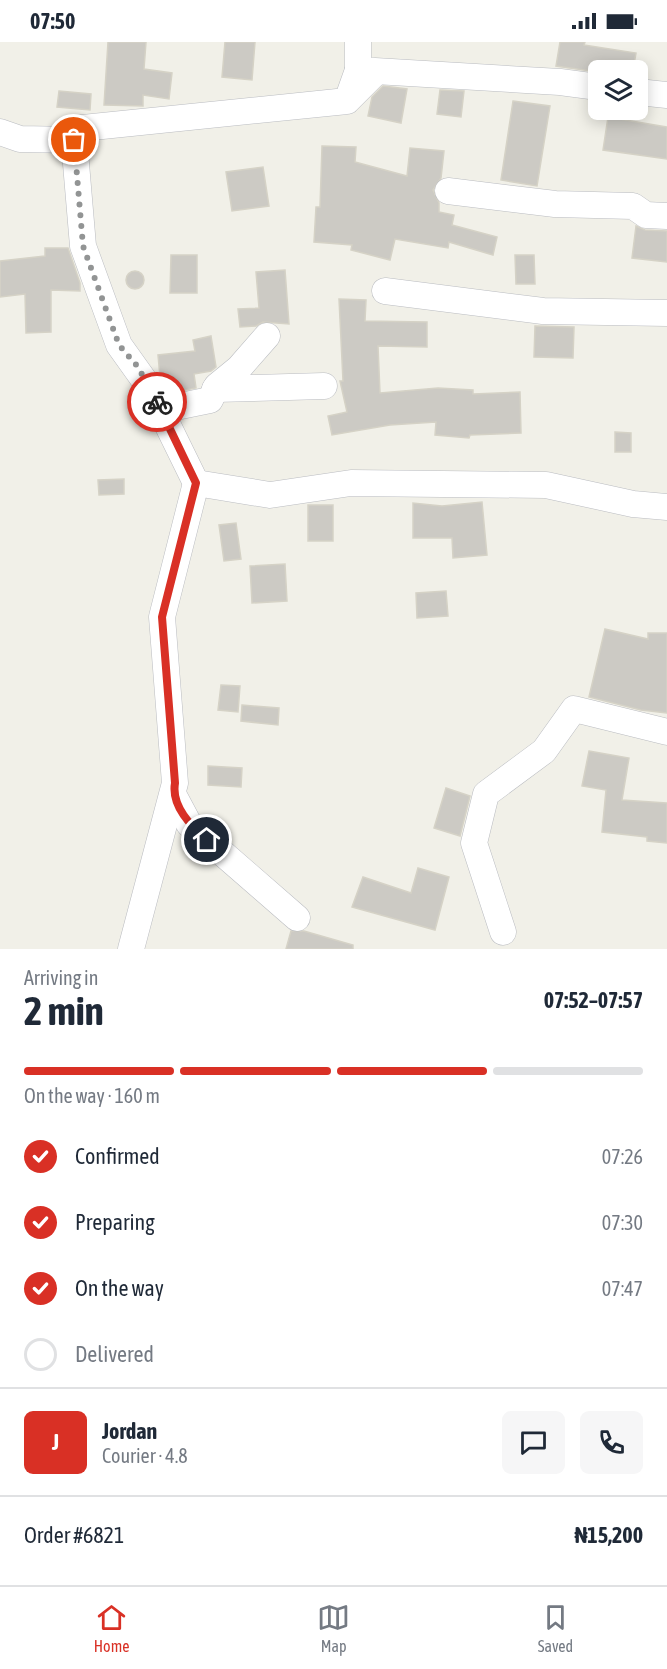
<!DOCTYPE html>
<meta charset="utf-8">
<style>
body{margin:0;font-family:"Asap Condensed",sans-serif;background:#f6f6f7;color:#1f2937;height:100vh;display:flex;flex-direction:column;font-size:22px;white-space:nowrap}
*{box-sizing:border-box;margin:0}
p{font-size:20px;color:#747a83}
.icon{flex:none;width:33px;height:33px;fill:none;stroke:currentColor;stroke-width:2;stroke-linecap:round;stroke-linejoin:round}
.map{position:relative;height:907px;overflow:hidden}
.panel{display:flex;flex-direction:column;background:#fff;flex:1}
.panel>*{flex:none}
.controls{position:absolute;left:588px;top:18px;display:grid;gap:12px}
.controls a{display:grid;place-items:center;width:60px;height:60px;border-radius:9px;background:#fff;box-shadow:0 3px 15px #0003;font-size:30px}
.pin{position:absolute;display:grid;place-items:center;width:51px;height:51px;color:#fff;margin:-26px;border:3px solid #fff;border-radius:50%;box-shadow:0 2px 6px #0007}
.courier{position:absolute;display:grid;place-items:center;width:60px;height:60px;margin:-30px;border:4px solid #d93025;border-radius:50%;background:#fff;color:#222;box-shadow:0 2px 8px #0007}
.head em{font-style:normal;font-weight:700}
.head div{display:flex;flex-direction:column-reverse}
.head{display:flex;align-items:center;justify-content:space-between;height:102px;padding:0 24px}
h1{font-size:39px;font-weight:700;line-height:45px}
.bar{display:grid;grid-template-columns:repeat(4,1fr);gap:9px 6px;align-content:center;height:72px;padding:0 24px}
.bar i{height:8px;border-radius:4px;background:#e0e1e3}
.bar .active{background:#d93025}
.bar p{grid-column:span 4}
.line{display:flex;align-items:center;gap:15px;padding:0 24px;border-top:2px solid #e0e1e3}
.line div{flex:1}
.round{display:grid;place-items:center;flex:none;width:63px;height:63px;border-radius:9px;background:#f6f6f7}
ol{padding:0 24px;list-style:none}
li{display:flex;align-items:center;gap:18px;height:66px}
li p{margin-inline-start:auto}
li .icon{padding:6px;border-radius:50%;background:#d93025;color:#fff;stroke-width:4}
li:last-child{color:#747a83}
li i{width:33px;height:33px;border:3px solid #e0e1e3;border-radius:50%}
.status{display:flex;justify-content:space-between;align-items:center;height:42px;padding:0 30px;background:#fff;direction:ltr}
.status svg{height:16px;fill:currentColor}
.dock{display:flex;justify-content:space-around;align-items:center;height:84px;border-top:2px solid #e0e1e3;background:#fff;font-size:16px;color:#747a83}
.dock a{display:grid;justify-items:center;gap:3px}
.dock .active{color:#d93025}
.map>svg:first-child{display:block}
.building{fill:#cccac4;stroke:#d5d2c6;stroke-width:1.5}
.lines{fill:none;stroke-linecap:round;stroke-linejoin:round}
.minor-casing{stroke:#babcc1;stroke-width:27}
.minor{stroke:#fff;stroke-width:26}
.done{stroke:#929494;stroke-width:6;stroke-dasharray:0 10.8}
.route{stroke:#d93025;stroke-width:8}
</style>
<div class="status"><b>07:50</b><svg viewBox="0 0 49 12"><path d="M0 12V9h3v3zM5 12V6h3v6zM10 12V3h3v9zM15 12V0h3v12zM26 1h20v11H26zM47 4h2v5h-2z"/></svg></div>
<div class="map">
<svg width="667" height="907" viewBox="0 0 667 907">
<rect width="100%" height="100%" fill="#f1f0e8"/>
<g class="building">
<polygon points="108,0 146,0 144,27 172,31 169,57 143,53 143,64 104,63"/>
<polygon points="225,0 255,0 252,38 222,35"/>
<polygon points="560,0 585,0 584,3 636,11 633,28 598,30 556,24"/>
<polygon points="383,44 407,47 401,81 368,74 372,55"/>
<polygon points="440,48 464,49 461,75 437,72"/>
<polygon points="59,49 91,52 90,68 57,65"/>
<polygon points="513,59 550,64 537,144 501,138"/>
<polygon points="608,75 667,85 667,117 603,108"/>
<polygon points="322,104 356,105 355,120 407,134 410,106 444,109 441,136 433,148 439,161 439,170 454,173 452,183 497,195 493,213 449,200 448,206 395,197 390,218 351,208 352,203 314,200 316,165 320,165"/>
<polygon points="263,125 269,164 232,169 226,130"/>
<polygon points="636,184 645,188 667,189 667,220 632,216"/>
<polygon points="45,206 68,206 80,241 80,249 51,248 51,290 26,291 25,252 0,255 0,219 45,214"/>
<polygon points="171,213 197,213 197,251 170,251"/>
<polygon points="515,213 534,213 535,242 516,242"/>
<polygon points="285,228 289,282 263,280 256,284 240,285 238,267 259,266 256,230"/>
<circle cx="135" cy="238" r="9"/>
<polygon points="339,257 366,258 365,279 427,280 427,305 378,304 380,351 438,346 473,348 473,352 520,350 521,391 470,393 469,396 435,393 436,380 390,383 332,393 328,374 347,370 340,339 343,339"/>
<polygon points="535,284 574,285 573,316 534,315"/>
<polygon points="211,294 216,325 211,329 194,332 196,346 169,351 160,335 158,313 195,309 193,298"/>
<polygon points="615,390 631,391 631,410 615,410"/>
<polygon points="124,437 124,452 99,453 98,438"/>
<polygon points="482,460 487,513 453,516 452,496 413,496 413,461 442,464"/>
<rect x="308" y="463" width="25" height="36"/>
<polygon points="236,481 241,517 224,519 219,483"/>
<polygon points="285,522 287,559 252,561 250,524"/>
<polygon points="446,549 448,574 417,576 416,551"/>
<polygon points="605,587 648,597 648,591 667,591 667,671 641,668 589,655"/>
<polygon points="221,643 240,644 238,670 218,668"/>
<polygon points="242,663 279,666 278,683 241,679"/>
<polygon points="589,709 629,716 622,758 667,761 667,801 647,799 647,795 602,790 606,748 582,744"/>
<polygon points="208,724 242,726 241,745 208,743"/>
<polygon points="446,746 470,754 460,794 434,786"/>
<polygon points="418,826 449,835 435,888 352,865 363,835 411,851"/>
<polygon points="291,889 304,889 353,903 353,907 286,907"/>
</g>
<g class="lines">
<defs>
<g id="minor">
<polyline points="358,0 358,28 560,40 598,45"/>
<polyline points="638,50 667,53"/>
<polyline points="0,90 20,97 74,98 83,204 119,303 149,345 196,441"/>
<polyline points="66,98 73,87 347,59 358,28 373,33 347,59"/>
<polyline points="448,149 555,162 633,164 646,173 667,174"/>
<polyline points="385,249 543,269 667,271"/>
<polyline points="215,347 324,344"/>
<polyline points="161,368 210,358 217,344 239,326 267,294"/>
<polyline points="173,752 189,782 297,876"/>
<polyline points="503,890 474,801 486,752 544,709 574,667 667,690"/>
<polyline points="131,907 175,741 162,575 196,441 270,453 351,441 546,443 633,462 667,465"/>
</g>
</defs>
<use href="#minor" class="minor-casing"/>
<use href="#minor" class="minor"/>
</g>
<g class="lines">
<polyline class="done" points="74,98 83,204 119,303 138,325 157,360"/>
<path class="route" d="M157,360L196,441L162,575L175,741C171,764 191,784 207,798"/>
</g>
</svg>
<div class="controls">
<a><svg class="icon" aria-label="layers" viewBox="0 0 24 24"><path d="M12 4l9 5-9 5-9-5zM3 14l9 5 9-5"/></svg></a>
</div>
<div class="pin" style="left:74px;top:98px;background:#ea580c"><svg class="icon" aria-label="bag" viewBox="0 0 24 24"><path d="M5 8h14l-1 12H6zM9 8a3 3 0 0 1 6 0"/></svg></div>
<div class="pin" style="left:207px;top:798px;background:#1f2937"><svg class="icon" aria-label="home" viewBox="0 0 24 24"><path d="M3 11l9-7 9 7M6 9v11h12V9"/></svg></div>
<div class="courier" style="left:157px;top:360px"><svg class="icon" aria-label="bike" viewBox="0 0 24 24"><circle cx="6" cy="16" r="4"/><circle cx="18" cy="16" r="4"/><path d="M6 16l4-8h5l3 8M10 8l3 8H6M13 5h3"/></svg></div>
</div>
<section class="panel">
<div class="head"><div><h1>2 min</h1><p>Arriving in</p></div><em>07:52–07:57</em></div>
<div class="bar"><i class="active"></i><i class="active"></i><i class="active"></i><i></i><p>On the way · 160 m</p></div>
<ol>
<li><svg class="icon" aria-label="check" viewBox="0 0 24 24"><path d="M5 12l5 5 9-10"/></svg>Confirmed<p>07:26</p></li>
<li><svg class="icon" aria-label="check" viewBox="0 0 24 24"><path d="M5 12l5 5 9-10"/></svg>Preparing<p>07:30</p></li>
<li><svg class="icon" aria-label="check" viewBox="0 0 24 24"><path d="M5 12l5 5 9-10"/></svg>On the way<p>07:47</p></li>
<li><i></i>Delivered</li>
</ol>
<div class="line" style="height:108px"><b class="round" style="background:#d93025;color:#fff">J</b><div><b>Jordan</b><p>Courier · 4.8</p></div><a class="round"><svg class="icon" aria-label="chat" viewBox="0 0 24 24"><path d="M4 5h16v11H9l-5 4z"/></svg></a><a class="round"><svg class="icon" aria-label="phone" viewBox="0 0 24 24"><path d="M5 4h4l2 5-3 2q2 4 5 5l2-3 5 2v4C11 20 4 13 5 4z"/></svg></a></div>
<div class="line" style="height:78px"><div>Order #6821</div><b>₦15,200</b></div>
</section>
<nav class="dock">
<a class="active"><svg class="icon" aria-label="home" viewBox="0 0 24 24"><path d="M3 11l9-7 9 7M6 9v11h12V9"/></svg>Home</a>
<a><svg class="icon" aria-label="map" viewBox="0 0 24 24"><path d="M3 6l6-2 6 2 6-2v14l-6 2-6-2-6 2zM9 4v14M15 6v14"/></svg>Map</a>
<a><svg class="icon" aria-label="saved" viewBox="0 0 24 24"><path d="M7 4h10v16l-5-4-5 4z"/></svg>Saved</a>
</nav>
